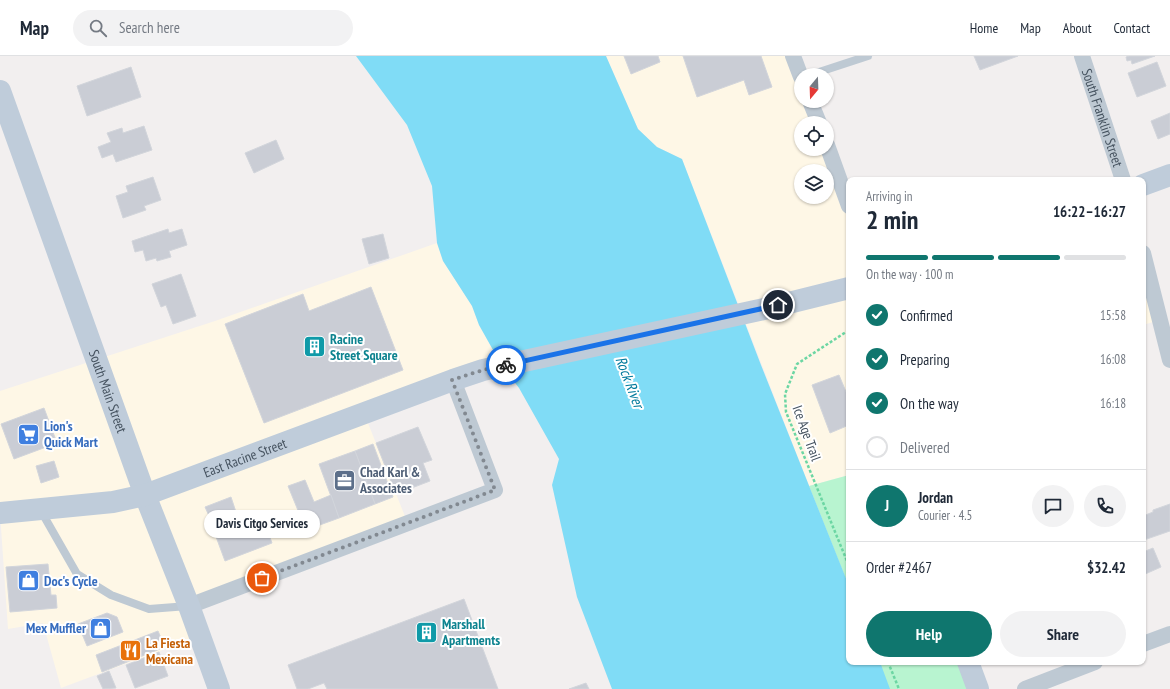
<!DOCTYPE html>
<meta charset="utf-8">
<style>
body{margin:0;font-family:"PT Sans Narrow",sans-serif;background:#f2f2f3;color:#1f2937;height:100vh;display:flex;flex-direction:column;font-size:15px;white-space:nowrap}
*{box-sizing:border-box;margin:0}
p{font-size:13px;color:#747a83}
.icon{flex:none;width:22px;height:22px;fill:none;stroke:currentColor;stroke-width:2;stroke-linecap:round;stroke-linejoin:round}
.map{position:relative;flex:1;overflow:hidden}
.side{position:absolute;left:846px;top:121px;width:300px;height:488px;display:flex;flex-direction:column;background:#fff;border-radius:8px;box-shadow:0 1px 3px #0004}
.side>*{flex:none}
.needle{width:26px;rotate:199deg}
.buttons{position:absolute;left:794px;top:12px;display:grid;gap:8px}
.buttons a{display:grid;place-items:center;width:40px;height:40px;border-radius:50%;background:#fff;box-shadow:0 1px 3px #0004;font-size:20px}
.pin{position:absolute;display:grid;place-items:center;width:34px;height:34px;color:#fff;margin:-17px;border:2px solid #fff;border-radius:50%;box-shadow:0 1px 4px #0007}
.courier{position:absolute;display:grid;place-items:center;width:40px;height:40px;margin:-20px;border:3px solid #1a73e8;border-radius:50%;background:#fff;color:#222;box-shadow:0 1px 5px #0007}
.bubble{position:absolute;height:28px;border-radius:14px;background:#fff;box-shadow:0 1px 3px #0004;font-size:13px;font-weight:700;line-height:28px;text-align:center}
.head em{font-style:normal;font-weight:700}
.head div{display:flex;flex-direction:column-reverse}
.head{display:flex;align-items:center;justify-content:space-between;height:68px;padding:0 20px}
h1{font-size:26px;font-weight:700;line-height:30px}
.bar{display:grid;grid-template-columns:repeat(4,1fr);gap:6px 4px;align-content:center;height:48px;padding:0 20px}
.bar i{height:5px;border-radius:3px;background:#e0e1e3}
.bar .current{background:#0f766e}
.bar p{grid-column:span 4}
.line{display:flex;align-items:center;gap:10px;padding:0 20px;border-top:1px solid #e0e1e3}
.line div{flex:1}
.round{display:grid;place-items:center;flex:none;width:42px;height:42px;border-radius:21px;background:#f2f2f3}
ol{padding:0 20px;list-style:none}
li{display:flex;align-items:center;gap:12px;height:44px}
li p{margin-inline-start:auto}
li .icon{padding:4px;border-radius:50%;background:#0f766e;color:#fff;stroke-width:4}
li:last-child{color:#747a83}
li i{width:22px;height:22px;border:2px solid #e0e1e3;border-radius:50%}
.primary-button{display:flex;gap:8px;margin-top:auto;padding:8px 20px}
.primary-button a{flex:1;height:46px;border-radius:24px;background:#0f766e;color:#fff;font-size:16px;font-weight:700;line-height:46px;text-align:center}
.primary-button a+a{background:#f2f2f3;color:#1f2937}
header{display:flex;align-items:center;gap:24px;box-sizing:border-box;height:56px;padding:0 20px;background:#fff;border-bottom:1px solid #e0e1e3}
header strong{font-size:19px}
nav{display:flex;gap:22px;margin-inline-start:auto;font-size:14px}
.search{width:280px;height:36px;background:#f2f2f3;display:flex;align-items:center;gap:10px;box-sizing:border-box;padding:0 14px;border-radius:22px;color:#747a83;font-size:15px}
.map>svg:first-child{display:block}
.commercial{fill:#fef7e6;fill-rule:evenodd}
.green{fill:#b8f4d0}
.water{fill:#80dcf6}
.building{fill:#cacdd5;stroke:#d2d5db}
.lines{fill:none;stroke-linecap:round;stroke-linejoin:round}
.path{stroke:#6cd6a3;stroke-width:2.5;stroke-dasharray:3 2;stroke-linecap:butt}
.lane{stroke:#bec9d3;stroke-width:8}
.street{stroke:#bec9d3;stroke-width:16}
.secondary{stroke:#bfccda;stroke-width:22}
.done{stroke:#828991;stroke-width:4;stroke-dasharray:0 7.2}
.route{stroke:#1a73e8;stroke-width:5}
.labels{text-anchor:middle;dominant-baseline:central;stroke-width:4;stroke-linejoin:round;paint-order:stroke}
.street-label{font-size:14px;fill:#45525f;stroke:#fff}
.culture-label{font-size:14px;font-weight:bold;fill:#0d838f;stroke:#fff;text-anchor:start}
.shop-label{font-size:14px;font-weight:bold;fill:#366cbe;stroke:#fff;text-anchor:start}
.service-label{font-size:14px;font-weight:bold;fill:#4e5e75;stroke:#fff;text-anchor:start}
.food-label{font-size:14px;font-weight:bold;fill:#c56008;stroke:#fff;text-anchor:start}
.water-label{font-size:15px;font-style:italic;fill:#037b9d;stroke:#fff}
</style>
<header>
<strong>Map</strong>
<div class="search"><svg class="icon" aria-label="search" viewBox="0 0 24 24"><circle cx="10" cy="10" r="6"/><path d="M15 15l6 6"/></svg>Search here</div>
<nav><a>Home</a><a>Map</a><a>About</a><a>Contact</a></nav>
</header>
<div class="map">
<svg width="1170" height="633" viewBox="0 0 1170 633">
<rect width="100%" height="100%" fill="#f2efef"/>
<g class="commercial">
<path d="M606,0H793L801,21V45H810L819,67H801V93H827L849,150V419L809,430L682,103L657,91L638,73ZM801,115H827V141H801Z"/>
<polygon points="437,187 443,205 472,250 479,269 502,310 364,357 408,468 189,550 200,580 61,632 43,567 8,573 0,457 0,335 215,265"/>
<polygon points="1143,197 1160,264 1143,269"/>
</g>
<g class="green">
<polygon points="849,419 849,531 809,430"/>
<polygon points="879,606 968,606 978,633 889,633"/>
</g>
<polygon class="water" points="356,0 606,0 638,73 657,91 682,103 761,309 849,530 849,606 880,606 890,633 612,633 577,541 552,429 559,403 519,332 502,310 479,269 472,250 443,205 437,187 432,130 407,69"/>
<g class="building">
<polygon points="624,0 658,0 660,6 631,18"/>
<polygon points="683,0 761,0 772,31 749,39 744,24 697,41"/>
<polygon points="974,0 1018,0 980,14"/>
<polygon points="1129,0 1155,0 1132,8 1131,4 1127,5 1126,1"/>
<polygon points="1157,6 1166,30 1137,41 1128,17"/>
<polygon points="131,11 141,41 87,60 77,30"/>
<polygon points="1170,57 1170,78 1158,83 1151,65"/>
<polygon points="144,70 152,94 116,106 113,98 102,102 98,91 111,86 107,77 122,72 123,77"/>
<polygon points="276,84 284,103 254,117 245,97"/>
<polygon points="153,121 161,144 144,150 146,154 123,162 116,140 128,136 126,130"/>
<polygon points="168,173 169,177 182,173 187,189 169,195 171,201 157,205 156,202 146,205 143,194 135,196 132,185"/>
<polygon points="383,178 389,202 369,208 362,183"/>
<polygon points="181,218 196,260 173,268 166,249 161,251 152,228"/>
<polygon points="371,231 403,314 264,367 225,268 303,238 309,255"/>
<polygon points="839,319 849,343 849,369 830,377 812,329"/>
<polygon points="44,352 57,387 14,403 1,368"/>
<polygon points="418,371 432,404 423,407 430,425 396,438 376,387"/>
<polygon points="373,388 393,441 375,448 355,395"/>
<polygon points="355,395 375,448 339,462 319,408"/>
<polygon points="54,405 59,421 41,427 36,410"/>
<polygon points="305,424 314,446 331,439 339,462 306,474 288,430"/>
<polygon points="231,441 238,462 214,471 205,451"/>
<polygon points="1170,448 1170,475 1144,484 1143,460 1153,456 1153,454"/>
<polygon points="262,460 272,487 225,505 215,478"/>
<polygon points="1153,492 1161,511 1143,519 1143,496"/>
<polygon points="48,508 51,539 56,539 57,552 10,556 6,511"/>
<polygon points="464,543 498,633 327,633 324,627 308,633 297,633 288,609"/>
<polygon points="107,557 117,561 123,576 87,590 78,568"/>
<polygon points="158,575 165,591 102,616 96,599"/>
<polygon points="159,596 168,620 135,632 126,609"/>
<polygon points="109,615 116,632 103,633 97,620"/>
<polygon points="586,627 589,633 569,633"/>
</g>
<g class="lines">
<g class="path">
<polyline points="849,274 797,308 785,338 786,356 849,510"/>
<polyline points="888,606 899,633"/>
</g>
<g class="lane">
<polyline points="810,19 868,0"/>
<polyline points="41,455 77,518 111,539 149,553 188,550"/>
</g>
<g class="street">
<polyline points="793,0 801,21"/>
<path id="s1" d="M1082,0L1123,124"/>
<polyline points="810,45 819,67"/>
<polyline points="827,89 849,150"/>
<polyline points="1143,197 1170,304"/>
<polyline points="189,550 495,434 453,324"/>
<polyline points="1143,588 1170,578"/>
<polyline points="1025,633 1095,606"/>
</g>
<g class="secondary">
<path id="s2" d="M0,35L145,439L189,550L219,633"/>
<polyline points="1143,129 1170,119"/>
<path id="s3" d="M0,457L113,446L145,439L453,324L483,314L764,253L849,232"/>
<polyline points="968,606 978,633"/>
</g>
</g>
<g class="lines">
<polyline class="done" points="262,522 495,434 452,324 483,314 506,309"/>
<polyline class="route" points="506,309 778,249"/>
</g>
<defs>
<symbol id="building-square" viewBox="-11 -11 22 22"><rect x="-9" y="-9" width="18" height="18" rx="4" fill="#0f9aa8" stroke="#fff"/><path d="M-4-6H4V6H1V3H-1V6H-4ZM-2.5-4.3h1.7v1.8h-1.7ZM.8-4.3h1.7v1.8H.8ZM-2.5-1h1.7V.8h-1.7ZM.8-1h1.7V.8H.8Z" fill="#fff"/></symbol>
<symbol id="supermarket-square" viewBox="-11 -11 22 22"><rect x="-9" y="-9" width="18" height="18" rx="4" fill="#3f7fe0" stroke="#fff"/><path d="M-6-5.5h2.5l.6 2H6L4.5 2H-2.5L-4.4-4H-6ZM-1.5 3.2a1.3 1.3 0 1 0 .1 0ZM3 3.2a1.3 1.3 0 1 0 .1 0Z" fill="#fff"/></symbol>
<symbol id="office-square" viewBox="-11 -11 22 22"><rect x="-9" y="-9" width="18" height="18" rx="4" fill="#5c6f8a" stroke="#fff"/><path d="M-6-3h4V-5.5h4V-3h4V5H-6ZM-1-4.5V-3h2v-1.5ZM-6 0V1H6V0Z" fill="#fff"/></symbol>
<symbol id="shop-square" viewBox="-11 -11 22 22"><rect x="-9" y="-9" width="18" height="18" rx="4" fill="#3f7fe0" stroke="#fff"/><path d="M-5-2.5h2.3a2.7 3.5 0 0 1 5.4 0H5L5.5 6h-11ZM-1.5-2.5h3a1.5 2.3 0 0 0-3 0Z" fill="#fff"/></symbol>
<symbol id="restaurant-square" viewBox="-11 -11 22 22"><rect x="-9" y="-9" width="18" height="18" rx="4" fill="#e8710a" stroke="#fff"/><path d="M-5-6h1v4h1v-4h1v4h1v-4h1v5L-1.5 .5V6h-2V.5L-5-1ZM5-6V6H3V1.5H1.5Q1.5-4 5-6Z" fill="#fff"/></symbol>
</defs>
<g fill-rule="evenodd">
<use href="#building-square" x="302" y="278" width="25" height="25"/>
<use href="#supermarket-square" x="16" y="366" width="25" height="25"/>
<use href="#office-square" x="332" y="412" width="25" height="25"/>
<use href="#shop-square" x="16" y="512" width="25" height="25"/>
<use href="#shop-square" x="88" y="560" width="25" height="25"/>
<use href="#building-square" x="414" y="564" width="25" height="25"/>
<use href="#restaurant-square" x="118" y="582" width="25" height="25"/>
</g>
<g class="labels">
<g class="street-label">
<text stroke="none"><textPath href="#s1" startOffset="65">South Franklin Street</textPath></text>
<text stroke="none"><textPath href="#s2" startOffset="319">South Main Street</textPath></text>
<text transform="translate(807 377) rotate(70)">Ice Age Trail</text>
<text stroke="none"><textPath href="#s3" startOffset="253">East Racine Street</textPath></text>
</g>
<g class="culture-label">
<text x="330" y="283">Racine<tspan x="330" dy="16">Street Square</tspan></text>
<text x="442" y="568">Marshall<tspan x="442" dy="16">Apartments</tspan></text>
</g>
<g class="shop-label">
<text x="44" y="370">Lion's<tspan x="44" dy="16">Quick Mart</tspan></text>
<text x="44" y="525">Doc's Cycle</text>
<text x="86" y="572" text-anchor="end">Mex Muffler</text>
</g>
<g class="service-label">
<text x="360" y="416">Chad Karl &amp;<tspan x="360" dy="16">Associates</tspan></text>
</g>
<g class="food-label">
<text x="146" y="587">La Fiesta<tspan x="146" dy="16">Mexicana</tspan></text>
</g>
<g class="water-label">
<text transform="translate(630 326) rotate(69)">Rock River</text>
</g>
</g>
</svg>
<div class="buttons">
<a><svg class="needle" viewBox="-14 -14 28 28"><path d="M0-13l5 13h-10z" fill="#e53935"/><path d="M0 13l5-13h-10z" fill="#747a83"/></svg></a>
<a><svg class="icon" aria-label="locate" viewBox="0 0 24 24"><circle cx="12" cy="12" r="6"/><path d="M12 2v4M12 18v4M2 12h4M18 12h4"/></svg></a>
<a><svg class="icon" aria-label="layers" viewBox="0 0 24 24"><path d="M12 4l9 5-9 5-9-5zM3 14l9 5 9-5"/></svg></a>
</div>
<div class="pin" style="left:262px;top:522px;background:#ea580c"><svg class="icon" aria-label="bag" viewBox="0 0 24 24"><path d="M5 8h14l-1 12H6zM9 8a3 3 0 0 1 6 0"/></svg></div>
<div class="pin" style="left:778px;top:249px;background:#1f2937"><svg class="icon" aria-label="home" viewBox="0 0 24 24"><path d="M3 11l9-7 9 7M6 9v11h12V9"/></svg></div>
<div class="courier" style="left:506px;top:309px"><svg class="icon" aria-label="bike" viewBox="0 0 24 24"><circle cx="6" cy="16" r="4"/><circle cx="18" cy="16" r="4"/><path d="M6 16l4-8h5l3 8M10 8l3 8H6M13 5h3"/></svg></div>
<div class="bubble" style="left:204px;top:454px;width:116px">Davis Citgo Services</div>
<section class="side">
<div class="head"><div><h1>2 min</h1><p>Arriving in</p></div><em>16:22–16:27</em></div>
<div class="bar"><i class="current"></i><i class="current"></i><i class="current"></i><i></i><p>On the way · 100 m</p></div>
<ol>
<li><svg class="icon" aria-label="check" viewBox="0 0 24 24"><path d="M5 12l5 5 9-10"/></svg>Confirmed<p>15:58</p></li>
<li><svg class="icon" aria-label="check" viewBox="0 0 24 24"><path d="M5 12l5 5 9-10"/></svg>Preparing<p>16:08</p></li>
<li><svg class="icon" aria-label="check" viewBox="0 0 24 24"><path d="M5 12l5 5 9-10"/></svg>On the way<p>16:18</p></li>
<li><i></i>Delivered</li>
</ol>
<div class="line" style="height:72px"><b class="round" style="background:#0f766e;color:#fff">J</b><div><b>Jordan</b><p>Courier · 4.5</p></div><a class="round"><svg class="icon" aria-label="chat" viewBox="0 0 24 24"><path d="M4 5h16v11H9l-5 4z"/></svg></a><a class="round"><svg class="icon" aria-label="phone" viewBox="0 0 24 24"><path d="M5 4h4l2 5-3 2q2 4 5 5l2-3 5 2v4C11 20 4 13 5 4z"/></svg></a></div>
<div class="line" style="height:52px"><div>Order #2467</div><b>$32.42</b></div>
<div class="primary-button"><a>Help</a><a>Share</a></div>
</section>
</div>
